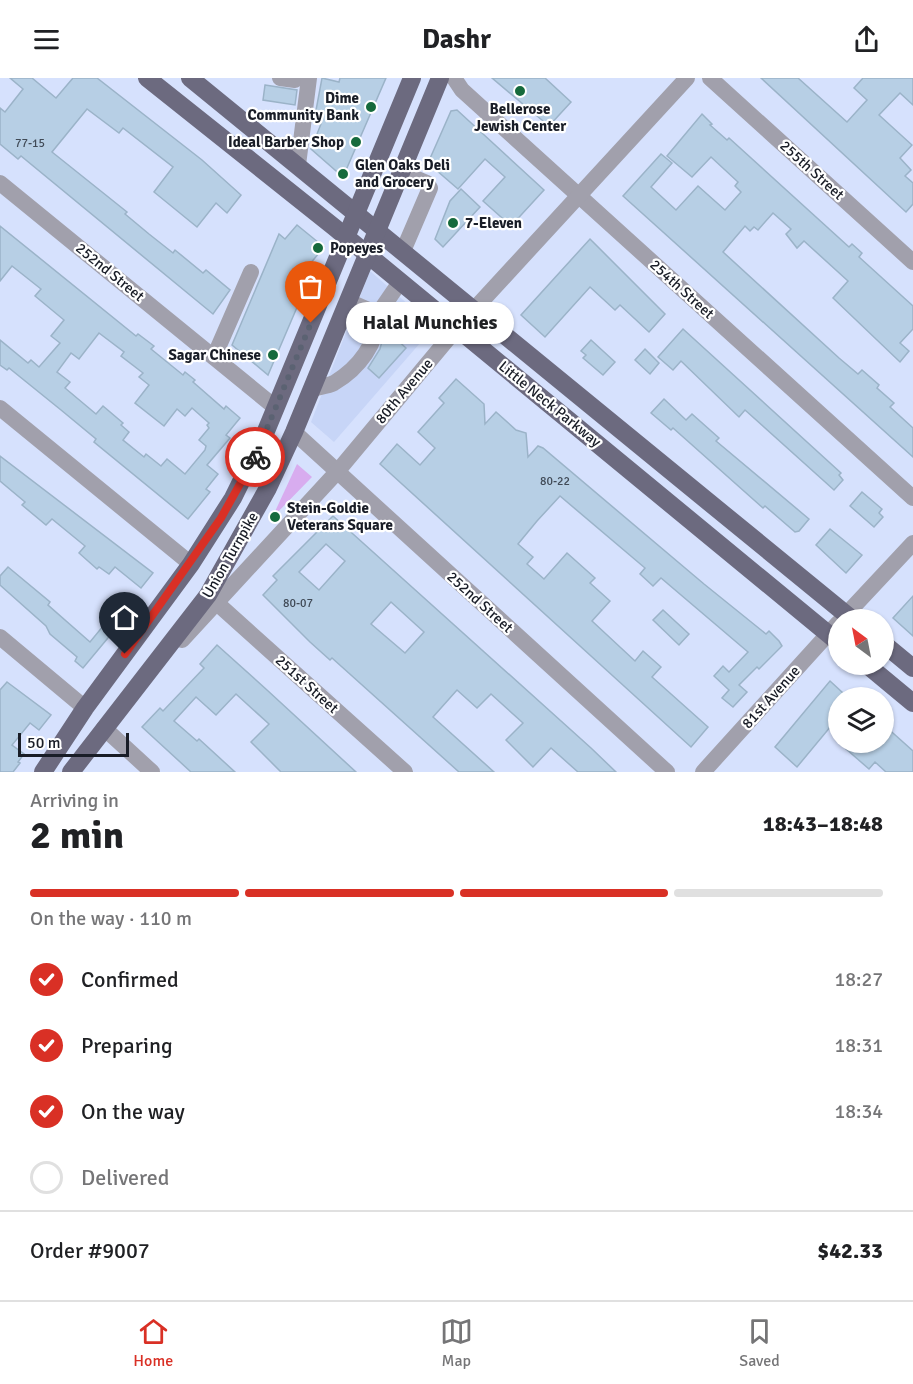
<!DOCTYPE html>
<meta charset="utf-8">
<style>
body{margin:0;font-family:Signika,sans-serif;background:#f6f6f6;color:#202124;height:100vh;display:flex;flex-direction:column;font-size:22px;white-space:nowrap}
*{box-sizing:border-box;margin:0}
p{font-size:20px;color:#757577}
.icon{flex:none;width:33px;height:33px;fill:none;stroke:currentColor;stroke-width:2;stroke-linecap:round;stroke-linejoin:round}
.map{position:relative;height:694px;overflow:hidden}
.drawer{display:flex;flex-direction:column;background:#fff;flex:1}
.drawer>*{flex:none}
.needle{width:39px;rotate:328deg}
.fabs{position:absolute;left:828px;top:531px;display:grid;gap:12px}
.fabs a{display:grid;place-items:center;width:66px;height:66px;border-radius:50%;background:#fff;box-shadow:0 2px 4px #0004;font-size:30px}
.scale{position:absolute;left:18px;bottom:15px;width:111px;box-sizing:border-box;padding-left:6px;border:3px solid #191d27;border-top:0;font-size:16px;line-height:21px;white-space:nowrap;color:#191d27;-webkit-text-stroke:4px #fff;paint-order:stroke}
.pin{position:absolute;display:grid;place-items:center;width:51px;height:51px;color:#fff;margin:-62px -26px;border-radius:50% 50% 50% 0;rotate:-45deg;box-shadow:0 0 6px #0007}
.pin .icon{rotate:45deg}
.courier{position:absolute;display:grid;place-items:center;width:60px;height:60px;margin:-30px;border:4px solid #d93025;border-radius:50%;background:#fff;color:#222;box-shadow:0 2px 8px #0007}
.bubble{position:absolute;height:42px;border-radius:21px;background:#fff;box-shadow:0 2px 4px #0004;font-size:20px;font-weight:700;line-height:42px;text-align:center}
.head em{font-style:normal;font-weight:700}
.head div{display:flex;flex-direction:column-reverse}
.head{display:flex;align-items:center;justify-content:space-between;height:102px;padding:0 30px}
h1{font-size:39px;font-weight:700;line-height:45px}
.bar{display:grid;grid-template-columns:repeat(4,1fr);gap:9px 6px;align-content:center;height:72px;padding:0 30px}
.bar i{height:8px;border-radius:4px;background:#e0e0e0}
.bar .current{background:#d93025}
.bar p{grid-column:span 4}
.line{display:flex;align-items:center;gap:15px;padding:0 30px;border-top:2px solid #e0e0e0}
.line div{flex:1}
ol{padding:0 30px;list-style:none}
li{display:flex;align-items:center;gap:18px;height:66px}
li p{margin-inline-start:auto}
li .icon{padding:6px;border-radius:50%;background:#d93025;color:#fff;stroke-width:4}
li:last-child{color:#757577}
li i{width:33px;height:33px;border:3px solid #e0e0e0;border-radius:50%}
header{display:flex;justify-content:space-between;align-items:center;height:78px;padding:0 30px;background:#fff;font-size:27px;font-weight:700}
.dock{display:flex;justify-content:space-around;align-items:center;height:84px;border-top:2px solid #e0e0e0;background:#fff;font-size:16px;color:#757577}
.dock a{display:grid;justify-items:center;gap:3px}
.dock .current{color:#d93025}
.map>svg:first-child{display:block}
.built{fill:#c7d5f7}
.green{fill:#d8acef}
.building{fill:#b7cfe5;stroke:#9bb3c8;stroke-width:1.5;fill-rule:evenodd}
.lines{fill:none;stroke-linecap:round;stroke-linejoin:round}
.minor{stroke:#a1a0ac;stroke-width:16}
.major{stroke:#6c6a7f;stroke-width:18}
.done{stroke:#5b6272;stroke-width:6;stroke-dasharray:0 10.8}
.route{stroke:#d93025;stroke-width:8}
.poi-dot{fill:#166a3c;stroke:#fff;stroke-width:2}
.labels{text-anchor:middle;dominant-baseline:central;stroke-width:4.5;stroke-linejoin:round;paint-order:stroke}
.number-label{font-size:12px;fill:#404a56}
.poi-label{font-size:15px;font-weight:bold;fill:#191d27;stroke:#fff;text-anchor:start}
.street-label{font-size:15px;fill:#191d27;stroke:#fff}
</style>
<header><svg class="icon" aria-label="menu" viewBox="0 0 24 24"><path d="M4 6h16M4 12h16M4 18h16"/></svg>Dashr<svg class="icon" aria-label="share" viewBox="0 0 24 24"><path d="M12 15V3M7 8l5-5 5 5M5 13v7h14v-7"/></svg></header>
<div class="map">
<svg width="913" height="694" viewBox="0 0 913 694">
<rect width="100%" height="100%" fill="#d6e1fd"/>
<polygon class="built" points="370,193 434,249 334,364 311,344"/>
<polygon class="green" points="297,386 312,399 272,440"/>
<g class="building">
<polygon points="10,0 32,0 56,20 73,0 97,0 202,82 241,117 227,135 216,125 197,149 154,114 173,89 123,50 119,55 87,31 52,74 127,134 125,136 149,156 173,175 175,172 203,195 206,192 230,212 213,236 21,78 18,81 0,66 0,30 5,34 23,11"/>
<polygon points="322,0 339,4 340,0 386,0 343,99 311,71 321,46 314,43"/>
<polygon points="492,0 545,0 571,24 549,48"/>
<polygon points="761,0 798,0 847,44 867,22 854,10 863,0 913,0 913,27 900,15 879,37 912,67 900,80 911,92 905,98 913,105 913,126 906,134"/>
<polygon points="265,7 297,12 295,27 263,22"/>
<polygon points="457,32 544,112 511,148 483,123 505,99 485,81 458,111 428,85 451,33"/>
<polygon points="702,36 712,46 710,47 727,62 729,60 849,169 852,166 862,175 859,179 913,228 913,251 900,265 909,273 900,284 833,220 848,203 804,163 797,170 786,156 791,151 773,135 758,152 754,149 750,153 745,148 723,174 839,280 858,296 862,292 879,307 877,310 894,325 890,329 913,350 913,379 623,118 661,76 672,85 651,109 676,132 698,108 725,132 741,114 735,108 738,104 711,79 692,99 667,78"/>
<polygon points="461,111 480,129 443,169 435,161 450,123"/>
<polygon points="297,147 324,169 290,210 301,220 268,297 232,267 279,156 285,161"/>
<path d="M0,148L136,258L138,256L154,268L151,271L183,297L185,294L195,302L193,304L224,331L226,328L240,340L226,357L230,360L207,387L218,396L206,411L210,414L188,441L94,364L96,361L61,332L9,290L7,292L0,287V262L28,285L31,282L39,289L60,265L51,258L64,242L35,218L41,211L12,188L0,203ZM99,255L124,274L121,278L143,295L139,299L149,307L135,325L164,348L177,331L185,338L192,330L209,345L207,347L209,350L199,362L206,368L205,372L185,396L167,381L161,388L146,376L144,379L123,362L129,354L121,347L123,345L103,328L96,336L65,310L70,304L57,294L71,275L79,281Z"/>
<polygon points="590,161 665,236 649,254 620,227 615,232 590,209 545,259 521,237"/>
<polygon points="397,227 410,239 393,258 406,270 379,300 368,290 380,271 388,240"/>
<polygon points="683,251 841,395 839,397 843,402 834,412 745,332 739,339 681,283 673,292 658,279"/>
<polygon points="591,262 615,284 603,297 583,280 586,277 581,273"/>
<polygon points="645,271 659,285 650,296 635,282"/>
<polygon points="456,301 484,326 485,346 496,334 516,352 526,355 528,379 538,368 543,370 704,506 766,556 769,553 779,563 782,568 759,591 757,589 739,607 747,614 733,629 722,620 729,612 714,598 723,588 729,594 748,574 661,500 653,508 640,496 645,490 560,418 537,443 518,466 533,479 527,486 544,501 567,475 595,500 590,505 610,523 592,543 635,583 643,573 661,589 652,599 708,649 691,669 380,386 397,366 420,387 435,370 418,354 444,325 439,320"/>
<polygon points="664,321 686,342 692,336 719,360 716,363 809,441 799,453 795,454 765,428 763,430 673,350 671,352 651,335"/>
<polygon points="0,378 153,495 141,510 115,489 109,496 99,489 97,491 79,475 85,468 52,441 46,447 22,427 25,424 0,403"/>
<polygon points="862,414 882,431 879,435 883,439 874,449 850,428"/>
<path d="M333,438L591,670L616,694H578L551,670L533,689L506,662L523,645L491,616L477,630L457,612L433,639L494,694H459L332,580L330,582L310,564L263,517L277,502L273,498ZM326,466L345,483L319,512L299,494ZM391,524L424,554L405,575L371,546Z"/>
<polygon points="830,451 862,477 846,495 816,467"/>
<polygon points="8,489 50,524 48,527 90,564 113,536 122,543 83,590 75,583 77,579 50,556 46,548 0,507 0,498"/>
<polygon points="913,518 913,558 893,540"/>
<polygon points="663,532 689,556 679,567 653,542"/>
<polygon points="217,567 267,612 356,694 281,694 251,664 269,646 236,616 216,637 196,619 174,643 197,663 199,661 235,694 191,694 142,649 160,630 163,633 204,590 200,586"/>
<polygon points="830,603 844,616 838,620 838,654 831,648 797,689 775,669"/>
<polygon points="7,604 51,637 39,652 30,645 12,667 24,676 18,684 20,685 13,694 0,694 0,612"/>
<polygon points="884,647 913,673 913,694 886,694 875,684 869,691 846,671 851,664 884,664"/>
</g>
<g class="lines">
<g class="minor">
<polyline points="280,0 295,2"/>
<polyline points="454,0 462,12 913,420"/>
<polyline points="710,0 913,184"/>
<polyline points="298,87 309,0"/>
<polyline points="401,94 427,105 430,110 403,173"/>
<polyline points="0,105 276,330"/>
<polyline points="378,236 400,204"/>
<polyline points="214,279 251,194"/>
<path d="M312,311C319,309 328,308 334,305C359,290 378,265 378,236L348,223"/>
<polyline points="0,330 191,486"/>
<polyline points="294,354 667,694"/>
<polyline points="209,518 405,694"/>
<polyline points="841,542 913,465"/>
<polyline points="0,559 85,630"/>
<polyline points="182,562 337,394 457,250 687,0"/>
<polyline points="104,650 152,694"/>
<polyline points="703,694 838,545"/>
</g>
<g class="major">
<polyline points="147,0 334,149 838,564"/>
<path d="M190,0C412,179 631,362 853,542"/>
<polyline points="884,566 913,590"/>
<polyline points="866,586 913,625"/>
<polyline points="43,694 85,630 191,486 233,420 266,353 412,0"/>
<polyline points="71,694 208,517 268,410 294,354 440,0"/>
</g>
</g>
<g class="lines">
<polyline class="done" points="255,379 311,245"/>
<polyline class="route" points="125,576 221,440 255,379"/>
</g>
<g class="poi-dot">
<circle cx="520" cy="13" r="6"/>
<circle cx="371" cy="29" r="6"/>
<circle cx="356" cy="64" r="6"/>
<circle cx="343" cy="96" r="6"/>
<circle cx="453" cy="145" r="6"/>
<circle cx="318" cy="170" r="6"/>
<circle cx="273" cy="277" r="6"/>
<circle cx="275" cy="439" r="6"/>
</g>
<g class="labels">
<g class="number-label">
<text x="30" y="65">77-15</text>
<text x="555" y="403">80-22</text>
<text x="298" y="525">80-07</text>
</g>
<g class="poi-label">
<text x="359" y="20" text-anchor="end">Dime<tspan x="359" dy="17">Community Bank</tspan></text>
<text x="520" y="31" text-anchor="middle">Bellerose<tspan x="520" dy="17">Jewish Center</tspan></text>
<text x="344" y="64" text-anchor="end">Ideal Barber Shop</text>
<text x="355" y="87">Glen Oaks Deli<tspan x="355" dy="17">and Grocery</tspan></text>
<text x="465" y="145">7-Eleven</text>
<text x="330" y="170">Popeyes</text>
<text x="261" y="277" text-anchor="end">Sagar Chinese</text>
<text x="287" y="430">Stein-Goldie<tspan x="287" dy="17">Veterans Square</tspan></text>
</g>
<g class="street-label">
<text transform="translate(812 92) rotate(42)">255th Street</text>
<text transform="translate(110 194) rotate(39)">252nd Street</text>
<text transform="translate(682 211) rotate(42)">254th Street</text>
<text transform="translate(404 313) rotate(-50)">80th Avenue</text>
<text transform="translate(550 326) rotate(39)">Little Neck Parkway</text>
<text transform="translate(230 477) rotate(-60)">Union Turnpike</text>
<text transform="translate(480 524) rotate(42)">252nd Street</text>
<text transform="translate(307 606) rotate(42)">251st Street</text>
<text transform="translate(771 619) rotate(-48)">81st Avenue</text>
</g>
</g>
</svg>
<div class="fabs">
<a><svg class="needle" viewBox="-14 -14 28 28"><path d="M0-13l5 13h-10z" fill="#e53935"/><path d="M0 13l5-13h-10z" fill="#757577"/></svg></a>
<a><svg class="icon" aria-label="layers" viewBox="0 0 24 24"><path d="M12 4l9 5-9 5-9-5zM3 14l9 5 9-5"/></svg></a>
</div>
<div class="scale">50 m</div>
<div class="pin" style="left:311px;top:245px;background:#ea580c"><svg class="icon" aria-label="bag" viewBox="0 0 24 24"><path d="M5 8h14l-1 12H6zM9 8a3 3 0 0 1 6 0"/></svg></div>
<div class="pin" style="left:125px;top:576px;background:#1f2937"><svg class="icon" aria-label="home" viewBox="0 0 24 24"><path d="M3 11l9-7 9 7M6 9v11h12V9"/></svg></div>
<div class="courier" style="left:255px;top:379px"><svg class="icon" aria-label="bike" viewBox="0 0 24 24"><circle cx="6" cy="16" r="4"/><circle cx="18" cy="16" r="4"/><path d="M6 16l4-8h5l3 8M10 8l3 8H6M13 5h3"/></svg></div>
<div class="bubble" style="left:346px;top:224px;width:168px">Halal Munchies</div>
</div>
<section class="drawer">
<div class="head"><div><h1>2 min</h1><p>Arriving in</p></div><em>18:43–18:48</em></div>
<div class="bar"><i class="current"></i><i class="current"></i><i class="current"></i><i></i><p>On the way · 110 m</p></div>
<ol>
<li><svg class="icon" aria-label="check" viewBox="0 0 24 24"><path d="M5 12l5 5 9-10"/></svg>Confirmed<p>18:27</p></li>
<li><svg class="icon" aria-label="check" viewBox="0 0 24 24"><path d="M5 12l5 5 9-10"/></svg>Preparing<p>18:31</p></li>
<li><svg class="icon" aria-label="check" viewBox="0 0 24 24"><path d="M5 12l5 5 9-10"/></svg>On the way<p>18:34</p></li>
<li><i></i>Delivered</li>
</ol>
<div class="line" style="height:78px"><div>Order #9007</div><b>$42.33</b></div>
</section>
<nav class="dock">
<a class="current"><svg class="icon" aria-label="home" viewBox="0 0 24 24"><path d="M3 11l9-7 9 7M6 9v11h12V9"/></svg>Home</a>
<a><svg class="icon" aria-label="map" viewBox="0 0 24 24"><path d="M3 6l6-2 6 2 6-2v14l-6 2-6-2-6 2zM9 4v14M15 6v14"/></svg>Map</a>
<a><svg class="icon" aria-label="saved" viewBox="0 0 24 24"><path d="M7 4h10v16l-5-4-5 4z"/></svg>Saved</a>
</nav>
